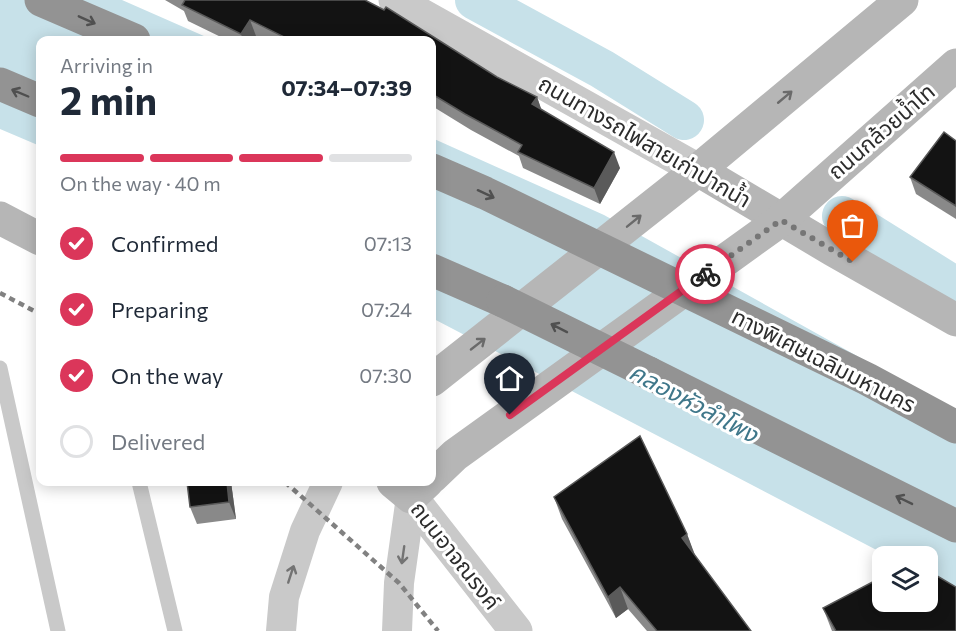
<!DOCTYPE html>
<meta charset="utf-8">
<style>
body{margin:0;font-family:Commissioner,"Noto Sans Thai",sans-serif;background:#f2f2f3;color:#1f2937;height:100vh;display:flex;flex-direction:column;font-size:22px;white-space:nowrap}
*{box-sizing:border-box;margin:0}
p{font-size:20px;color:#747a83}
.icon{flex:none;width:33px;height:33px;fill:none;stroke:currentColor;stroke-width:2;stroke-linecap:round;stroke-linejoin:round}
.map{position:relative;flex:1;overflow:hidden}
.sheet{position:absolute;left:36px;top:36px;width:400px;height:450px;display:flex;flex-direction:column;background:#fff;border-radius:12px;box-shadow:0 3px 15px #0003}
.sheet>*{flex:none}
.tools{position:absolute;left:872px;top:546px;display:grid;gap:12px}
.tools a{display:grid;place-items:center;width:66px;height:66px;border-radius:12px;background:#fff;box-shadow:0 3px 15px #0003;font-size:30px}
.pin{position:absolute;display:grid;place-items:center;width:51px;height:51px;color:#fff;margin:-62px -26px;border-radius:50% 50% 50% 0;rotate:-45deg;box-shadow:0 0 6px #0007}
.pin .icon{rotate:45deg}
.courier{position:absolute;display:grid;place-items:center;width:60px;height:60px;margin:-30px;border:4px solid #db365a;border-radius:50%;background:#fff;color:#222;box-shadow:0 2px 8px #0007}
.head em{font-style:normal;font-weight:700}
.head div{display:flex;flex-direction:column-reverse}
.head{display:flex;align-items:center;justify-content:space-between;height:102px;padding:0 24px}
h1{font-size:39px;font-weight:700;line-height:45px}
.bar{display:grid;grid-template-columns:repeat(4,1fr);gap:9px 6px;align-content:center;height:72px;padding:0 24px}
.bar i{height:8px;border-radius:4px;background:#e0e1e3}
.bar .selected{background:#db365a}
.bar p{grid-column:span 4}
ol{padding:0 24px;list-style:none}
li{display:flex;align-items:center;gap:18px;height:66px}
li p{margin-inline-start:auto}
li .icon{padding:6px;border-radius:50%;background:#db365a;color:#fff;stroke-width:4}
li:last-child{color:#747a83}
li i{width:33px;height:33px;border:3px solid #e0e1e3;border-radius:50%}
.map>svg:first-child{display:block}
.water{fill:#c7e1e9}
.lines{fill:none;stroke-linecap:round;stroke-linejoin:round}
.canal{stroke:#c7e1e9;stroke-width:40}
.service{stroke:#c9c9c9;stroke-width:15}
.minor{stroke:#c9c9c9;stroke-width:30}
.tertiary{stroke:#c9c9c9;stroke-width:33}
.secondary{stroke:#b6b6b6;stroke-width:33}
.motorway{stroke:#939393;stroke-width:33}
.rail{stroke:#818181;stroke-width:4.5;stroke-dasharray:6 4.5;stroke-linecap:butt}
.motorway-bridge{stroke:#939393;stroke-width:33}
.wall{fill:#898989}
.shaded-wall{fill:#5a5a5a}
.building{fill:#131313;stroke:#5a5a5a;stroke-width:1.5}
.oneway{stroke:#505050}
.oneway2{stroke:#6a6a6a}
.oneway3{stroke:#737373}
.done{stroke:#767676;stroke-width:6;stroke-dasharray:0 10.8}
.route{stroke:#db365a;stroke-width:8}
.labels{text-anchor:middle;dominant-baseline:central;stroke-width:6;stroke-linejoin:round;paint-order:stroke}
.street-label{font-size:22px;fill:#2c2c2c;stroke:#fff}
.water-label{font-size:24px;font-style:italic;fill:#3f778a;stroke:#fff}
</style>
<div class="map">
<svg width="956" height="631" viewBox="0 0 956 631">
<rect width="100%" height="100%" fill="#fff"/>
<g class="water">
<polygon points="0,0 122,0 213,40 40,40 40,146 0,129"/>
<polygon points="432,138 604,215 956,411 956,592 927,577 927,556 888,556 432,318"/>
</g>
<g class="lines">
<g class="canal">
<polyline points="475,0 602,69 684,120"/>
<polyline points="842,216 956,287"/>
</g>
<g class="service">
<polyline points="0,368 58,631"/>
<polyline points="139,482 175,631"/>
</g>
<g class="minor">
<polyline points="281,631 284,597 305,531 328,482"/>
<polyline points="397,631 399,583 411,497"/>
</g>
<g class="tertiary">
<polyline points="395,0 698,170"/>
<polyline points="411,497 516,631"/>
</g>
<g class="secondary">
<polyline points="698,170 833,250 956,320"/>
<polyline points="0,218 40,239"/>
<polyline points="432,380 698,170 902,0"/>
<polyline points="432,477 455,455 781,220 956,65"/>
<polyline points="393,482 411,497 427,482"/>
</g>
<g class="motorway">
<polyline points="41,0 134,40"/>
<polyline points="0,84 40,101"/>
<polyline points="432,270 503,301"/>
<polyline points="649,373 956,526"/>
</g>
<g class="rail">
<polyline points="0,293 40,314"/>
<polyline points="285,482 399,583 438,631"/>
</g>
<g class="motorway-bridge">
<polyline points="432,170 485,193 867,379 956,427"/>
<polyline points="503,301 649,373"/>
</g>
</g>
<g class="wall">
<polygon points="165,0 365,0 497,77 537,97 541,109 620,168 600,204 523,168 519,156 471,130 432,106 432,40 264,40 256,36 253,40 227,40 188,21 184,11"/>
<polygon points="956,141 956,219 916,194 910,177"/>
<polygon points="187,482 231,482 236,519 197,524 190,507"/>
<polygon points="554,497 687,534 694,554 751,631 647,631 628,609 616,618 562,519"/>
<polygon points="823,608 956,631 832,631"/>
</g>
<g class="shaded-wall">
<polygon points="250,20 256,36 253,40 243,40 241,34"/>
<polygon points="537,97 543,114 532,104"/>
<polygon points="614,152 620,168 600,204 594,188"/>
<polygon points="227,482 231,482 236,519 229,502"/>
<polygon points="687,534 695,555 682,538"/>
<polygon points="620,587 628,609 616,618 608,597"/>
</g>
<g class="building">
<polygon points="185,0 365,0 384,10 386,7 497,77 537,97 532,104 614,152 594,188 518,152 522,145 465,114 432,94 432,40 290,40 250,20 241,34 182,5"/>
<polygon points="944,132 956,141 956,206 910,177"/>
<polygon points="640,436 687,534 682,538 751,631 657,631 620,587 608,597 554,497"/>
<polygon points="187,482 227,482 229,502 190,507"/>
<polygon points="927,570 956,587 956,631 836,631 823,608 882,577 882,602 927,602"/>
</g>
<defs><path id="oneway-shaft" d="M-6 0H5M1.5-3L5.5 0L1.5 3" fill="none" stroke-width="1.6" stroke-linecap="round" stroke-linejoin="round" transform="scale(1.5)"/></defs>
<g class="oneway">
<use href="#oneway-shaft" transform="translate(87 20) rotate(24)"/>
<use href="#oneway-shaft" transform="translate(20 93) rotate(-157)"/>
<use href="#oneway-shaft" transform="translate(486 194) rotate(25)"/>
<use href="#oneway-shaft" transform="translate(559 328) rotate(-153)"/>
<use href="#oneway-shaft" transform="translate(904 500) rotate(-154)"/>
</g>
<g class="oneway2">
<use href="#oneway-shaft" transform="translate(785 97) rotate(-40)"/>
<use href="#oneway-shaft" transform="translate(634 221) rotate(-39)"/>
<use href="#oneway-shaft" transform="translate(478 344) rotate(-38)"/>
</g>
<g class="oneway3">
<use href="#oneway-shaft" transform="translate(403 555) rotate(98)"/>
<use href="#oneway-shaft" transform="translate(291 574) rotate(-72)"/>
</g>
<g class="lines">
<polyline class="done" points="705,274 781,220 853,262"/>
<polyline class="route" points="510,415 705,274"/>
</g>
<g class="labels">
<g class="street-label">
<text transform="translate(881 131) rotate(-41)">ถนนกล้วยน้ำไท</text>
<text transform="translate(645 141) rotate(30)">ถนนทางรถไฟสายเก่าปากน้ำ</text>
<text transform="translate(824 360) rotate(27)">ทางพิเศษเฉลิมมหานคร</text>
<text transform="translate(456 555) rotate(52)">ถนนอาจณรงค์</text>
</g>
<g class="water-label">
<text transform="translate(694 402) rotate(28)">คลองหัวลำโพง</text>
</g>
</g>
</svg>
<div class="tools">
<a><svg class="icon" aria-label="layers" viewBox="0 0 24 24"><path d="M12 4l9 5-9 5-9-5zM3 14l9 5 9-5"/></svg></a>
</div>
<div class="pin" style="left:853px;top:262px;background:#ea580c"><svg class="icon" aria-label="bag" viewBox="0 0 24 24"><path d="M5 8h14l-1 12H6zM9 8a3 3 0 0 1 6 0"/></svg></div>
<div class="pin" style="left:510px;top:415px;background:#1f2937"><svg class="icon" aria-label="home" viewBox="0 0 24 24"><path d="M3 11l9-7 9 7M6 9v11h12V9"/></svg></div>
<div class="courier" style="left:705px;top:274px"><svg class="icon" aria-label="bike" viewBox="0 0 24 24"><circle cx="6" cy="16" r="4"/><circle cx="18" cy="16" r="4"/><path d="M6 16l4-8h5l3 8M10 8l3 8H6M13 5h3"/></svg></div>
<section class="sheet">
<div class="head"><div><h1>2 min</h1><p>Arriving in</p></div><em>07:34–07:39</em></div>
<div class="bar"><i class="selected"></i><i class="selected"></i><i class="selected"></i><i></i><p>On the way · 40 m</p></div>
<ol>
<li><svg class="icon" aria-label="check" viewBox="0 0 24 24"><path d="M5 12l5 5 9-10"/></svg>Confirmed<p>07:13</p></li>
<li><svg class="icon" aria-label="check" viewBox="0 0 24 24"><path d="M5 12l5 5 9-10"/></svg>Preparing<p>07:24</p></li>
<li><svg class="icon" aria-label="check" viewBox="0 0 24 24"><path d="M5 12l5 5 9-10"/></svg>On the way<p>07:30</p></li>
<li><i></i>Delivered</li>
</ol>
</section>
</div>
